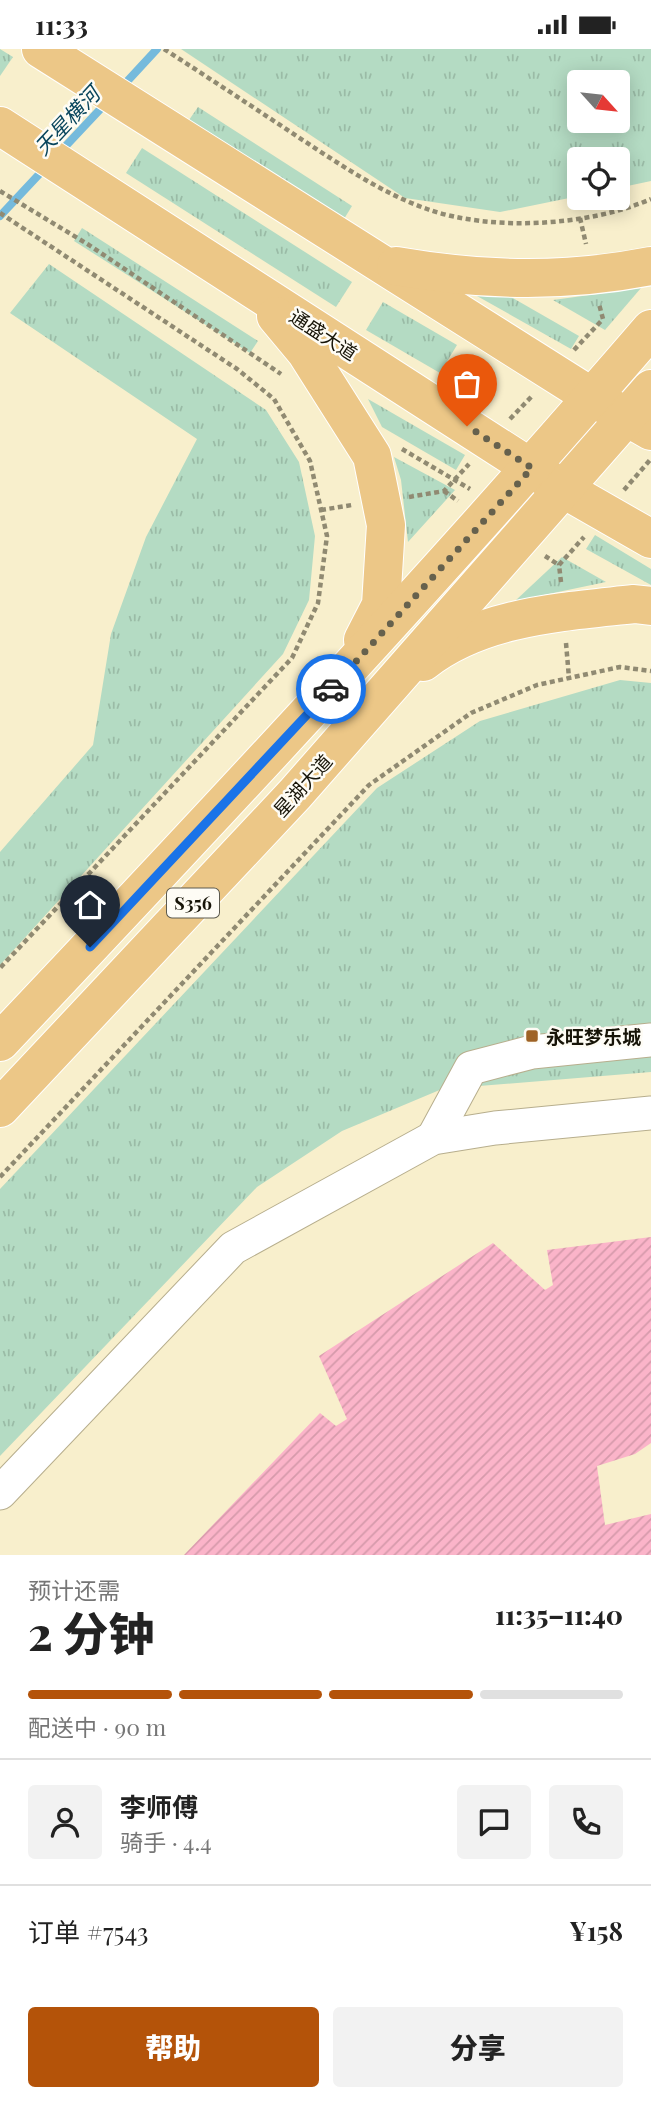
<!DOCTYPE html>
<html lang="zh">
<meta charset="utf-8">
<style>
body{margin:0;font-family:"Playfair Display","Noto Sans SC",serif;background:#f2f2f2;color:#222;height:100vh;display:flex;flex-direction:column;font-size:26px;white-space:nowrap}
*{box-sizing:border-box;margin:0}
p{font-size:23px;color:#767676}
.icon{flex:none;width:38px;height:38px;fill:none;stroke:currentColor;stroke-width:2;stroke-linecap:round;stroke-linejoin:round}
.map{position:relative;height:1506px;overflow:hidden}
.panel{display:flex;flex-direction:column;background:#fff;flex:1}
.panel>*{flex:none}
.needle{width:46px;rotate:117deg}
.fabs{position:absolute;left:567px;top:21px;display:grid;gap:14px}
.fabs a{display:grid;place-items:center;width:63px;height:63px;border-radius:7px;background:#fff;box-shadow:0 4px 18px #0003;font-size:35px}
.pin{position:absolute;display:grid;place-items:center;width:60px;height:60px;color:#fff;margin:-72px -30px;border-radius:50% 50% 50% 0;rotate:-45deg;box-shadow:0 0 7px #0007}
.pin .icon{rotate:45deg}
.courier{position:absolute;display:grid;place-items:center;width:70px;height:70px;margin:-35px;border:5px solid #1a73e8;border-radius:50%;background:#fff;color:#222;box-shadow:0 2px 9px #0007}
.headline em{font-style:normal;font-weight:800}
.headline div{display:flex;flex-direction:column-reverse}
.headline{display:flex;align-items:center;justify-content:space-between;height:119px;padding:0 28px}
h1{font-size:46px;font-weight:800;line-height:52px}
.bar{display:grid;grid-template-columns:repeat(4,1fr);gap:10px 7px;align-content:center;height:84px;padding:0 28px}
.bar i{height:9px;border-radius:5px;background:#e0e0e0}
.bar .active{background:#b45309}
.bar p{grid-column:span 4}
.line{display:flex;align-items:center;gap:18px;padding:0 28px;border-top:2px solid #e0e0e0}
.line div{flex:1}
.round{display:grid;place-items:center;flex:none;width:74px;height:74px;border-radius:7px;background:#f2f2f2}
.button{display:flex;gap:14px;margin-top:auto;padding:14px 28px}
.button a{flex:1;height:80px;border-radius:7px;background:#b45309;color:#fff;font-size:28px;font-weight:800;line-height:80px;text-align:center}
.button a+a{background:#f2f2f2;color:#222}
.status{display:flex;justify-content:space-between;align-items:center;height:49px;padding:0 35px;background:#fff;direction:ltr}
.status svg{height:19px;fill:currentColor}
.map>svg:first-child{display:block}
.grass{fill:url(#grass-tufts);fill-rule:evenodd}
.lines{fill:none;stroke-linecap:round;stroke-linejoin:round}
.stream{stroke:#75badc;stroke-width:8}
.building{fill:url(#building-hatch)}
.minor-casing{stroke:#b7ae8d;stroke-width:35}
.major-casing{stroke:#fff;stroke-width:40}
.path{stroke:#908a72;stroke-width:4.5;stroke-dasharray:5 3.5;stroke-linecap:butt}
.minor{stroke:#fff;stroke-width:33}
.major{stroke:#ecc787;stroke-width:38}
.done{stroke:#66614d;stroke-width:7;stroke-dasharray:0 12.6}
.route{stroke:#1a73e8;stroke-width:9}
.poi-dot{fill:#9e6225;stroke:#fefcf5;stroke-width:2.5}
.labels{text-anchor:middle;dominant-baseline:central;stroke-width:5;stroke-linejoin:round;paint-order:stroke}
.shield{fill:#fefcf5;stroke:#5c5a4f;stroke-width:2}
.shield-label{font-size:18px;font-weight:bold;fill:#171408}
.street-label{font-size:19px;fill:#171408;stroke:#fefcf5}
.poi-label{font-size:19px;font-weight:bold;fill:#171408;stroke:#fefcf5;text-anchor:start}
.water-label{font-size:21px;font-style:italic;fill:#08455c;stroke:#fefcf5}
</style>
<div class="status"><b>11:33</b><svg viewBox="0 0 49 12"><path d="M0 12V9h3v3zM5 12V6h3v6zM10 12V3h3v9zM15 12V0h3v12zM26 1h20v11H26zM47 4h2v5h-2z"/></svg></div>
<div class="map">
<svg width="651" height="1506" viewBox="0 0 651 1506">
<defs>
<pattern id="grass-tufts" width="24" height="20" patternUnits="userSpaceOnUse" patternTransform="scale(1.75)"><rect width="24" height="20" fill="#b4dbc3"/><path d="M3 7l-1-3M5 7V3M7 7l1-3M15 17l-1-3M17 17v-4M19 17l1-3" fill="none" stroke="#9abba6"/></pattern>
<pattern id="building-hatch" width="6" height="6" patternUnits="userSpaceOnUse" patternTransform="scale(1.75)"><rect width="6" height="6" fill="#fbb4c9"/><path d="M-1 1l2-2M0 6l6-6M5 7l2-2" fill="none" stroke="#d69aab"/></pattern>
</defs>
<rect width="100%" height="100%" fill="#f8efcc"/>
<g class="grass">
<polygon points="0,0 13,8 0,27"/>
<path d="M181,0H651V132L618,139V110H579V147L500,163L405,149ZM579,33H618V72H579Z"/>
<polygon points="198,58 352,157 344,170 189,71"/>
<polygon points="142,99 352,233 336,258 126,124"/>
<polygon points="82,179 258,292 250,304 74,192"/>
<polygon points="49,215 266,361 299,413 315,487 309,551 283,605 0,916 0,803 93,696 111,585 146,488 197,390 10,264"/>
<polygon points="641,239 605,281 553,251"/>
<polygon points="506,245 579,287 571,300 477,247"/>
<polygon points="383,253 457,296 440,324 366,281"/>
<polygon points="368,350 465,406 456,421 382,378"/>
<polygon points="394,408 455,441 408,493 401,431"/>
<polygon points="595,486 651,520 651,536 586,500"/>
<polygon points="562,508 606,533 515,552"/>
<polygon points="620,631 651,634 651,1023 442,1040 342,1082 257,1138 0,1407 0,1140 377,739 480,672"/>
</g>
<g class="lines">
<g class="stream">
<polyline points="121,39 157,0"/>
<polyline points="61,102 107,53"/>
<polyline points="0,167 45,119"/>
</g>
</g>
<polygon class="building" points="651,1188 651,1394 635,1405 597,1417 605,1476 651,1465 651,1506 184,1506 320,1364 336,1377 347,1370 319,1307 493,1194 545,1241 553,1236 547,1201"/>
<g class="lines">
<defs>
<g id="minor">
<polyline points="433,1089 471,1019 532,1003 651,991"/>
<polyline points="0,1444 233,1199 433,1089 495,1079 651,1064"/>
</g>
<g id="major">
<polyline points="41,0 592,348 651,382"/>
<polyline points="0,77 562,439 651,490"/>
<path d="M396,217C481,232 566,234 651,217"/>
<polyline points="276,267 306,303 372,407 386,476 381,556 363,591"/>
<path d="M423,613C481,567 562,563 634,555L651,557"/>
<path d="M0,993C221,759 441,524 651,280"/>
<polyline points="0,1059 295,745 651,340"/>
</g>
</defs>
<use href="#minor" class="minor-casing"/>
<use href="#major" class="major-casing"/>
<g class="path">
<path d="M164,0C209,29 253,58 298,88C338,114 381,144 427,160C492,183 589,177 651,150"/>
<polyline points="0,142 89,196 281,325"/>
<polyline points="0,164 237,320 274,350 310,412 327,487 318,554 292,609 0,919"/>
<polyline points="580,169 586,195"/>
<polyline points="574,301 603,270 599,255"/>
<polyline points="510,370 533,346"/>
<polyline points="402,400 470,440"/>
<polyline points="624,441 650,411"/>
<polyline points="444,442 458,452"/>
<polyline points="409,448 444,442 469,415"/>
<polyline points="321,461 352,456"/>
<polyline points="545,507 559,516"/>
<polyline points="561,533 559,516 584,488"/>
<polyline points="566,594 569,629"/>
<polyline points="0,1128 369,736 471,664 537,636 620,618 651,622"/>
</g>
<use href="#minor" class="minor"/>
<use href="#major" class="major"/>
</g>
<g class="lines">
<polyline class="done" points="331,640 532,419 467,377"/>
<polyline class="route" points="90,898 331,640"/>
</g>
<rect class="poi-dot" x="525" y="980" width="14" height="14" rx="3.5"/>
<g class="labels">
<rect class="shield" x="167" y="839.5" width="52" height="29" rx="5"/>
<g class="shield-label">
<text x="193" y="854">S356</text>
</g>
<g class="street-label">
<text transform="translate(324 285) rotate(33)">通盛大道</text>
<text transform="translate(302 736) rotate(-48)">星湖大道</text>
</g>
<g class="poi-label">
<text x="546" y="987">永旺梦乐城</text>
</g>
<g class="water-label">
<text transform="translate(66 71) rotate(-47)">天星横河</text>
</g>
</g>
</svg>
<div class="fabs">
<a><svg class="needle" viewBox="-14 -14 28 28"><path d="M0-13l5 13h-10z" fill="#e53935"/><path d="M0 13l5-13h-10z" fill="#767676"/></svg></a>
<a><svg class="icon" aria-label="locate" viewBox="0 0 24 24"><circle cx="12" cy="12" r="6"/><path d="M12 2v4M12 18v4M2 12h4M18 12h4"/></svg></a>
</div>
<div class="pin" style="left:467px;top:377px;background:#ea580c"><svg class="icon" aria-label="bag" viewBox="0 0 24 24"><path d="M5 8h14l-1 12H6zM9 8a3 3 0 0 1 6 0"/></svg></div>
<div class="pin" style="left:90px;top:898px;background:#1f2937"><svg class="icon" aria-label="home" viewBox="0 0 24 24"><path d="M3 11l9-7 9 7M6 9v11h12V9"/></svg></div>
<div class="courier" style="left:331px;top:640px"><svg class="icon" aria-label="car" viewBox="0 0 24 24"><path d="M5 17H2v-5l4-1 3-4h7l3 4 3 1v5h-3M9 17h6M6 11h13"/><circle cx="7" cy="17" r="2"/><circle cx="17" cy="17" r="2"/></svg></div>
</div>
<section class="panel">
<div class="headline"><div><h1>2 分钟</h1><p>预计还需</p></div><em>11:35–11:40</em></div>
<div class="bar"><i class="active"></i><i class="active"></i><i class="active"></i><i></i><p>配送中 · 90 m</p></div>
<div class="line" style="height:126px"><a class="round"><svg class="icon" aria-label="person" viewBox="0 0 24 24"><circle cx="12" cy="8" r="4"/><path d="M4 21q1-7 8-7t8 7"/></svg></a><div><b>李师傅</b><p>骑手 · 4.4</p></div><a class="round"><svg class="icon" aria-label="chat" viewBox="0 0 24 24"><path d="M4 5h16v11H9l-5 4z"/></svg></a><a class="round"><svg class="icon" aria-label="phone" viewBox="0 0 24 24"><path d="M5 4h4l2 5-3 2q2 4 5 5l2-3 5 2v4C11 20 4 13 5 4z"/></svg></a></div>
<div class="line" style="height:91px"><div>订单 #7543</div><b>¥158</b></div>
<div class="button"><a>帮助</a><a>分享</a></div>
</section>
